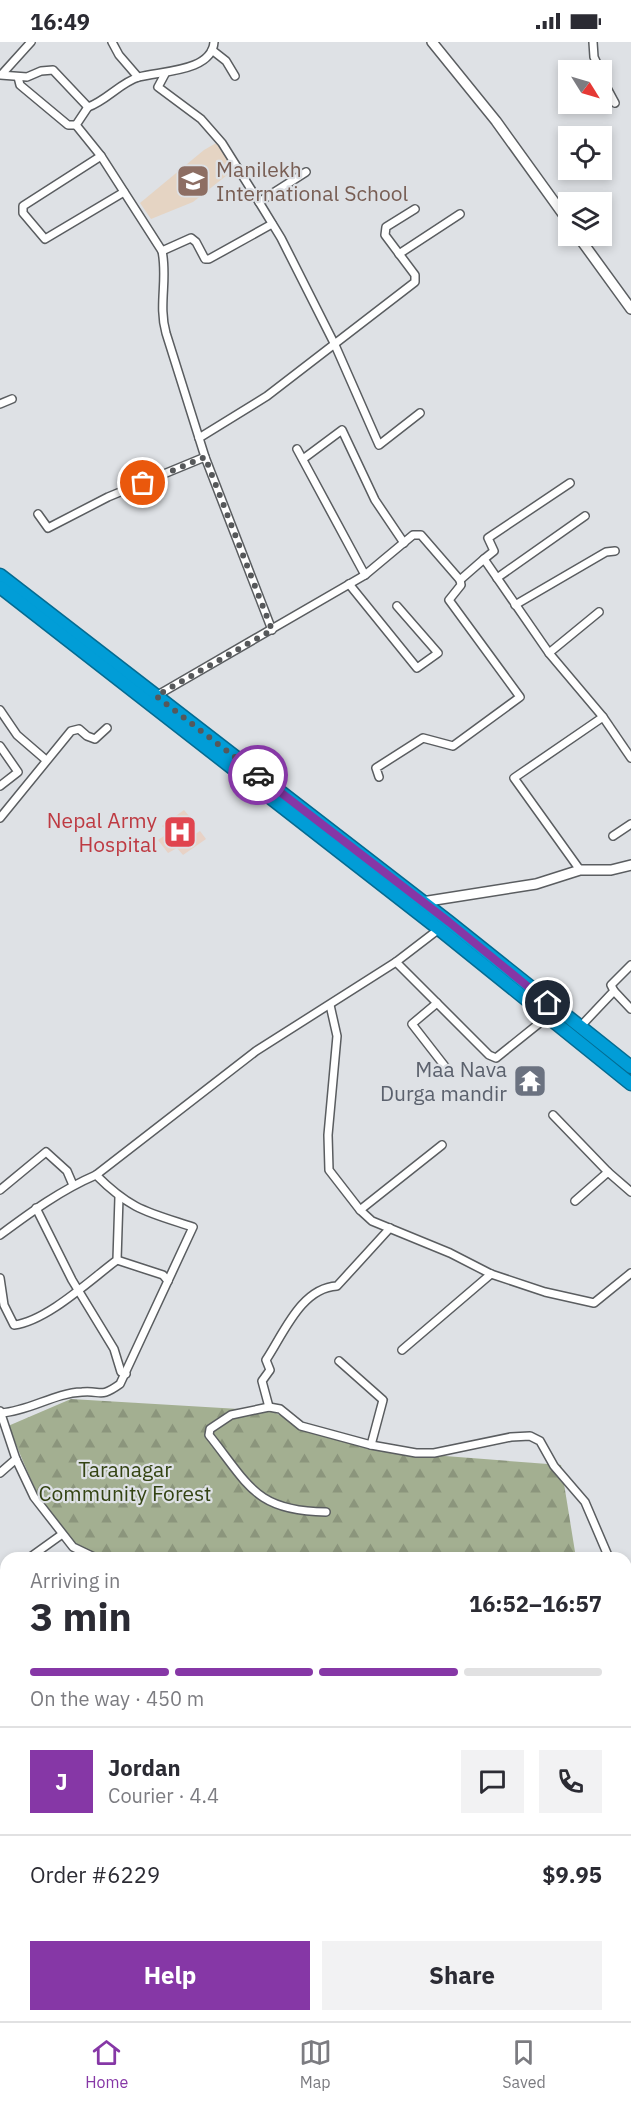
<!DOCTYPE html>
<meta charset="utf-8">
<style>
body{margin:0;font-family:"IBM Plex Sans",sans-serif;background:#f2f2f3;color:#2b2b33;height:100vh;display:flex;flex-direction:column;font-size:22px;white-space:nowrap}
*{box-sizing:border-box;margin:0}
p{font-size:20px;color:#7c7c81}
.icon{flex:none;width:33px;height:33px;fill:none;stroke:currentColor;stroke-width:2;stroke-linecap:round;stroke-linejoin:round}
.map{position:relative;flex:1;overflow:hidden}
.drawer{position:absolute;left:0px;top:1510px;width:632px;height:470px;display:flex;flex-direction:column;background:#fff;border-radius:18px 18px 0 0;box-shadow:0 3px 9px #0003}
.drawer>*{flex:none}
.needle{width:39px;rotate:127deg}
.fabs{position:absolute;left:558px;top:18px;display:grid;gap:12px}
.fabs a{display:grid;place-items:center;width:54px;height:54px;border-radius:0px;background:#fff;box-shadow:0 3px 9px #0003;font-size:30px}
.pin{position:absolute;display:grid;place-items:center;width:51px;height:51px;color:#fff;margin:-26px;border:3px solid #fff;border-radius:50%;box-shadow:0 2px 6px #0007}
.courier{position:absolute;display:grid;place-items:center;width:60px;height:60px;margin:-30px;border:4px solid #8637a6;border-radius:50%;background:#fff;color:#222;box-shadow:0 2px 8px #0007}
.head em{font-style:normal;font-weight:700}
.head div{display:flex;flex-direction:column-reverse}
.head{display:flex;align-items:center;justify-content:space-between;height:102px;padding:0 30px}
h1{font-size:39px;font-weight:700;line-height:45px}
.bar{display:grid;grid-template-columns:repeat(4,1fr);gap:9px 6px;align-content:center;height:72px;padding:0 30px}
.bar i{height:8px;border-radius:4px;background:#e1e1e2}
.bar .active{background:#8637a6}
.bar p{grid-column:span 4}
.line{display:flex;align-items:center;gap:15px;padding:0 30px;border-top:2px solid #e1e1e2}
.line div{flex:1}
.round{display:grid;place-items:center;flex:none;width:63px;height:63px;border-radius:0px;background:#f2f2f3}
.cta{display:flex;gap:12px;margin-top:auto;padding:12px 30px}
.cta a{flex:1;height:69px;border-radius:0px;background:#8637a6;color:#fff;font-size:24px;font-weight:700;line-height:69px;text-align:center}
.cta a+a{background:#f2f2f3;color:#2b2b33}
.status{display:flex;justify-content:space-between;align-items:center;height:42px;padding:0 30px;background:#fff;direction:ltr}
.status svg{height:16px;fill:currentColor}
.tab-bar{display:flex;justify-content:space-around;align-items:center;height:84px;border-top:2px solid #e1e1e2;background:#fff;font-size:16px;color:#7c7c81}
.tab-bar a{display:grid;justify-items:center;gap:3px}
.tab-bar .active{color:#8637a6}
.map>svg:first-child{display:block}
.education{fill:#e5d4c3}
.medical{fill:#e8d2c6}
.forest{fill:url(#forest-firs)}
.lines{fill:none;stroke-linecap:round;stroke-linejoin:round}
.canal{stroke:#9bc6c6;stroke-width:6}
.street-casing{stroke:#5a5d60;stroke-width:10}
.secondary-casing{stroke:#5a5d60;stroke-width:12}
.highway-casing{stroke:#056b91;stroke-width:15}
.street{stroke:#fff;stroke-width:7}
.secondary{stroke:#fff;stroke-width:9}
.highway{stroke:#019dd7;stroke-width:12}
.done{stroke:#56585a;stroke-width:6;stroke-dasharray:0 10.8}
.route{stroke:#8637a6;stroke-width:8}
.labels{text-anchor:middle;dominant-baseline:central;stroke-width:4.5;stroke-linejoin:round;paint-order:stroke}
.education-label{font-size:21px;fill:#785e54;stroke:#dee1e5;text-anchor:start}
.health-label{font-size:21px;fill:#be3a42;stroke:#dee1e5;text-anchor:end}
.worship-label{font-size:21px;fill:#5b616d;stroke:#dee1e5;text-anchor:end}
.park-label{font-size:21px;fill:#334312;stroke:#dee1e5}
</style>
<div class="status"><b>16:49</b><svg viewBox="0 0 49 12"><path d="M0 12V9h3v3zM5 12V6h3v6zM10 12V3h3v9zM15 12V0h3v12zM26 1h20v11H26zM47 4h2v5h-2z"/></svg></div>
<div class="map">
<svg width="631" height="1979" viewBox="0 0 631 1979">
<defs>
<pattern id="forest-firs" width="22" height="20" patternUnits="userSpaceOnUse" patternTransform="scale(1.5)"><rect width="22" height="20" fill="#a3af91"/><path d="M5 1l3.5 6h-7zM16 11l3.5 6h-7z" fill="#8b957c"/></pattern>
</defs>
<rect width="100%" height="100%" fill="#dee1e5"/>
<polygon class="education" points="218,100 236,126 193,160 151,177 140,161 204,108"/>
<polygon class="medical" points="184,768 189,774 181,780 192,794 200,789 206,797 183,813 177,806 168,811 158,798 164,794 172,804 178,800 162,784"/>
<g class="forest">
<path d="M71,1357L272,1369L314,1392L419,1412L561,1423L576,1516H103C96,1513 88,1511 81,1507C45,1484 25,1421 8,1384Z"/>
<polygon points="626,1613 631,1615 631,1979 0,1979 0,1642 6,1657 6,1974 626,1974"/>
</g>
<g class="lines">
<g class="canal">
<polyline points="0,1886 4,1895 0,1898"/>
<polyline points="0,1922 4,1922 6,1925"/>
<polyline points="626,1929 631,1928"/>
<polyline points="0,1961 6,1956"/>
<polyline points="39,1979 49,1979"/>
<polyline points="74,1979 79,1974"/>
</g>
<defs>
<g id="street">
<polyline points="112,0 119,13 138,35"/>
<polyline points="593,0 594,15 600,28"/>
<polyline points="212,8 226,19 235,34"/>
<polyline points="3,31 31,0"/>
<polyline points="165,32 158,45 201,77 222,101 259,160 281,196 335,303 379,403 420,371"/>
<path d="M0,33L27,35L41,29L53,28L88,65C106,59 121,40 139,35C160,29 212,30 214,0"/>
<polyline points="18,35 20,43 68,83 76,83"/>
<polyline points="602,37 615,61"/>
<path d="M88,65L76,83L101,114L162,209C168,237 158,263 166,291L205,415L272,588"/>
<polyline points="101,114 23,164 23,171 45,197 124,150"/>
<polyline points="259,160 306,130"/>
<polyline points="162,209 191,196 196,200 205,217 209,217 272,182"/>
<polyline points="399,212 460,172"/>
<polyline points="0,362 12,357"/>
<polyline points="199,396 267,354 415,240 415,233 385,193 386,185 415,167"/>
<polyline points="297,407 365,533"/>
<polyline points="303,417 342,388 375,458 404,501"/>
<polyline points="38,472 48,486 108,455 205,415"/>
<polyline points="484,517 494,509 488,496 570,441"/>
<polyline points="497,536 585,474"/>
<polyline points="349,542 417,626 438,611 397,564"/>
<polyline points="515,563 606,510 615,509"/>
<polyline points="549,611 599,570"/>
<polyline points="156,654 365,533 413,493 421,493 460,538 484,517 549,611 603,675 514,736 580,828"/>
<polyline points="0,668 17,693 46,718"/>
<polyline points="603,675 631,716"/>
<polyline points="0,704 18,730 0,744"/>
<polyline points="379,735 376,726 423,696 453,704 520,655 449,558 461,543 460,538"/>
<polyline points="0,776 71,689 79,687 87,694 95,697 107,686"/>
<polyline points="613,794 631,782"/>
<polyline points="396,920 489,1013 496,1016 547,975"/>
<polyline points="614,949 631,967"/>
<polyline points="437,961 412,982 447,1027"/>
<polyline points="330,963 337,994 328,1093 329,1128 360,1168 372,1179 450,1211 491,1232 545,1250 594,1261 631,1231"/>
<polyline points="579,986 614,949 611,943 631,923"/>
<polyline points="553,1073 608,1130"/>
<polyline points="0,1148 46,1110 67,1129 73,1143"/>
<polyline points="575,1159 608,1130 631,1150"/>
<polyline points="36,1166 72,1238 114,1307 121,1330 126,1332"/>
<polyline points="360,1168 442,1103"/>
<path d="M0,1193C31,1170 61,1148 96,1133L256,1009L396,920L439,887"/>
<polyline points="117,1218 163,1233 168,1239"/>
<path d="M0,1236L4,1263L14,1283C47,1279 90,1238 117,1218L119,1155"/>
<polyline points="402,1308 491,1232"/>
<polyline points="339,1319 383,1358 371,1403"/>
<path d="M269,1365L262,1339L270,1328L266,1318C284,1291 301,1246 337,1244L390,1186"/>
<polyline points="0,1369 16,1417 34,1455 73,1505 96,1516"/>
<path d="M1,1371C30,1369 54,1351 82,1350C102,1348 99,1357 120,1342L193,1185C147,1170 131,1168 96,1133"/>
<polyline points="0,1431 16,1417"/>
<path d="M326,1470C255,1469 249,1443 209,1393L210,1387L231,1373L269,1365L280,1367L301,1384L371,1403L416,1411H434L511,1395L530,1394L540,1399L554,1424L585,1460L609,1516"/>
<polyline points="29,1516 61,1493"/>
<polyline points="0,1537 6,1533"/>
<polyline points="626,1597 631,1603"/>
</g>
<g id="secondary">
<polyline points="432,0 496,79 568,179"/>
<polyline points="578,194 631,267"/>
<polyline points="422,860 536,842 580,828 611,828 631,823"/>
</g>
<g id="highway">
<polyline points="0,533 449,880 631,1025"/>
<polyline points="0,545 439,887 631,1042"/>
</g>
</defs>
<use href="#street" class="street-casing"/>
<use href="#secondary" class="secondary-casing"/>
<use href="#highway" class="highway-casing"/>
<use href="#street" class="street"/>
<use href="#secondary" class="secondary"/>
<use href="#highway" class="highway"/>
</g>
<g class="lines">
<polyline class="done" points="143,441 205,415 272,588 156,654 258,733"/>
<polyline class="route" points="258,733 449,880 548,961"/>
</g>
<defs>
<symbol id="school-square" viewBox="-11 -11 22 22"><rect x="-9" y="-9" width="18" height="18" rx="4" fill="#8d6e63" stroke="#dee1e5"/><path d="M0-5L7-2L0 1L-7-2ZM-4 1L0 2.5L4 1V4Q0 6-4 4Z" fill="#fff"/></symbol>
<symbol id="hospital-square" viewBox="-11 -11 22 22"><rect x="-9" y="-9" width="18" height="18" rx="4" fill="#e0444e" stroke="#dee1e5"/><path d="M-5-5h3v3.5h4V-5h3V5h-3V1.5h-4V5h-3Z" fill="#fff"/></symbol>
<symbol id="temple-square" viewBox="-11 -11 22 22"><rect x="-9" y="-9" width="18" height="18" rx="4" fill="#6b7280" stroke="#dee1e5"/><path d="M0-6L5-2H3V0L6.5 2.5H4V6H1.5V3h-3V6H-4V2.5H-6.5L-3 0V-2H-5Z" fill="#fff"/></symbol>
</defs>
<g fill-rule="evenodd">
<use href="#school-square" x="174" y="120" width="38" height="38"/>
<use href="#hospital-square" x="161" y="771" width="38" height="38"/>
<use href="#temple-square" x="511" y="1020" width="38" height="38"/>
</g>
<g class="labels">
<g class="education-label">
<text x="216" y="127">Manilekh<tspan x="216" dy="24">International School</tspan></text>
</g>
<g class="health-label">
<text x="157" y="778">Nepal Army<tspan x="157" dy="24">Hospital</tspan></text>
</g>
<g class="worship-label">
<text x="507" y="1027">Maa Nava<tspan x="507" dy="24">Durga mandir</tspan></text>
</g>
<g class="park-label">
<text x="125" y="1427">Taranagar<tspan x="125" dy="24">Community Forest</tspan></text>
</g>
</g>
</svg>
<div class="fabs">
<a><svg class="needle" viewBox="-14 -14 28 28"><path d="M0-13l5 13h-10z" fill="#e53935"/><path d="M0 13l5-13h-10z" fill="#7c7c81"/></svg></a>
<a><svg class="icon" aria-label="locate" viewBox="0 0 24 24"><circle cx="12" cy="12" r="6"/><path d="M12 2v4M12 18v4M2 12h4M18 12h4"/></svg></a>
<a><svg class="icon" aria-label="layers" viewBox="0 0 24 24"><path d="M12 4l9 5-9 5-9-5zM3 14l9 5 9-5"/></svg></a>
</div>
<div class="pin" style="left:143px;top:441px;background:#ea580c"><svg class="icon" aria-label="bag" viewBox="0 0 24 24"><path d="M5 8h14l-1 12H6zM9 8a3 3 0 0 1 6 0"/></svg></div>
<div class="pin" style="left:548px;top:961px;background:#1f2937"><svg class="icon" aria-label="home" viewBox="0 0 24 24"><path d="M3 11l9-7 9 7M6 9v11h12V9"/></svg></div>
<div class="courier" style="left:258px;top:733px"><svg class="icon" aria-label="car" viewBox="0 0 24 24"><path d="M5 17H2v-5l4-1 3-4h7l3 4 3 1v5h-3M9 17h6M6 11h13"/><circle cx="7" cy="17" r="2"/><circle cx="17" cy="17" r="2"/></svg></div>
<section class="drawer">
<div class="head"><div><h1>3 min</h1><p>Arriving in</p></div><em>16:52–16:57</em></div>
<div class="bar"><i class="active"></i><i class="active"></i><i class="active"></i><i></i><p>On the way · 450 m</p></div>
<div class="line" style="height:108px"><b class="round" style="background:#8637a6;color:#fff">J</b><div><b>Jordan</b><p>Courier · 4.4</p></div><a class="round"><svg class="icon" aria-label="chat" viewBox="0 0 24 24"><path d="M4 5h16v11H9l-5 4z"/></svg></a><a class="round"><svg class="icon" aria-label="phone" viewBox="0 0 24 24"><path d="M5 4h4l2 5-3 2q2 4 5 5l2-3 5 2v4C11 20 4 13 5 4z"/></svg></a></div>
<div class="line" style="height:78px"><div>Order #6229</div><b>$9.95</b></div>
<div class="cta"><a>Help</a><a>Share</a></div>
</section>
</div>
<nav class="tab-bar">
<a class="active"><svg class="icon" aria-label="home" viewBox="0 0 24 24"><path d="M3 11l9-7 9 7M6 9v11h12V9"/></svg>Home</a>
<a><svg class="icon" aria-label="map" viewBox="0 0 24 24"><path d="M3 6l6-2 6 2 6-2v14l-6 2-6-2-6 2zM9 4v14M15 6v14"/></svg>Map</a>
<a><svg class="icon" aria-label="saved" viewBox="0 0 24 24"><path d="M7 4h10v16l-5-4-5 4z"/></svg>Saved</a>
</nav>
